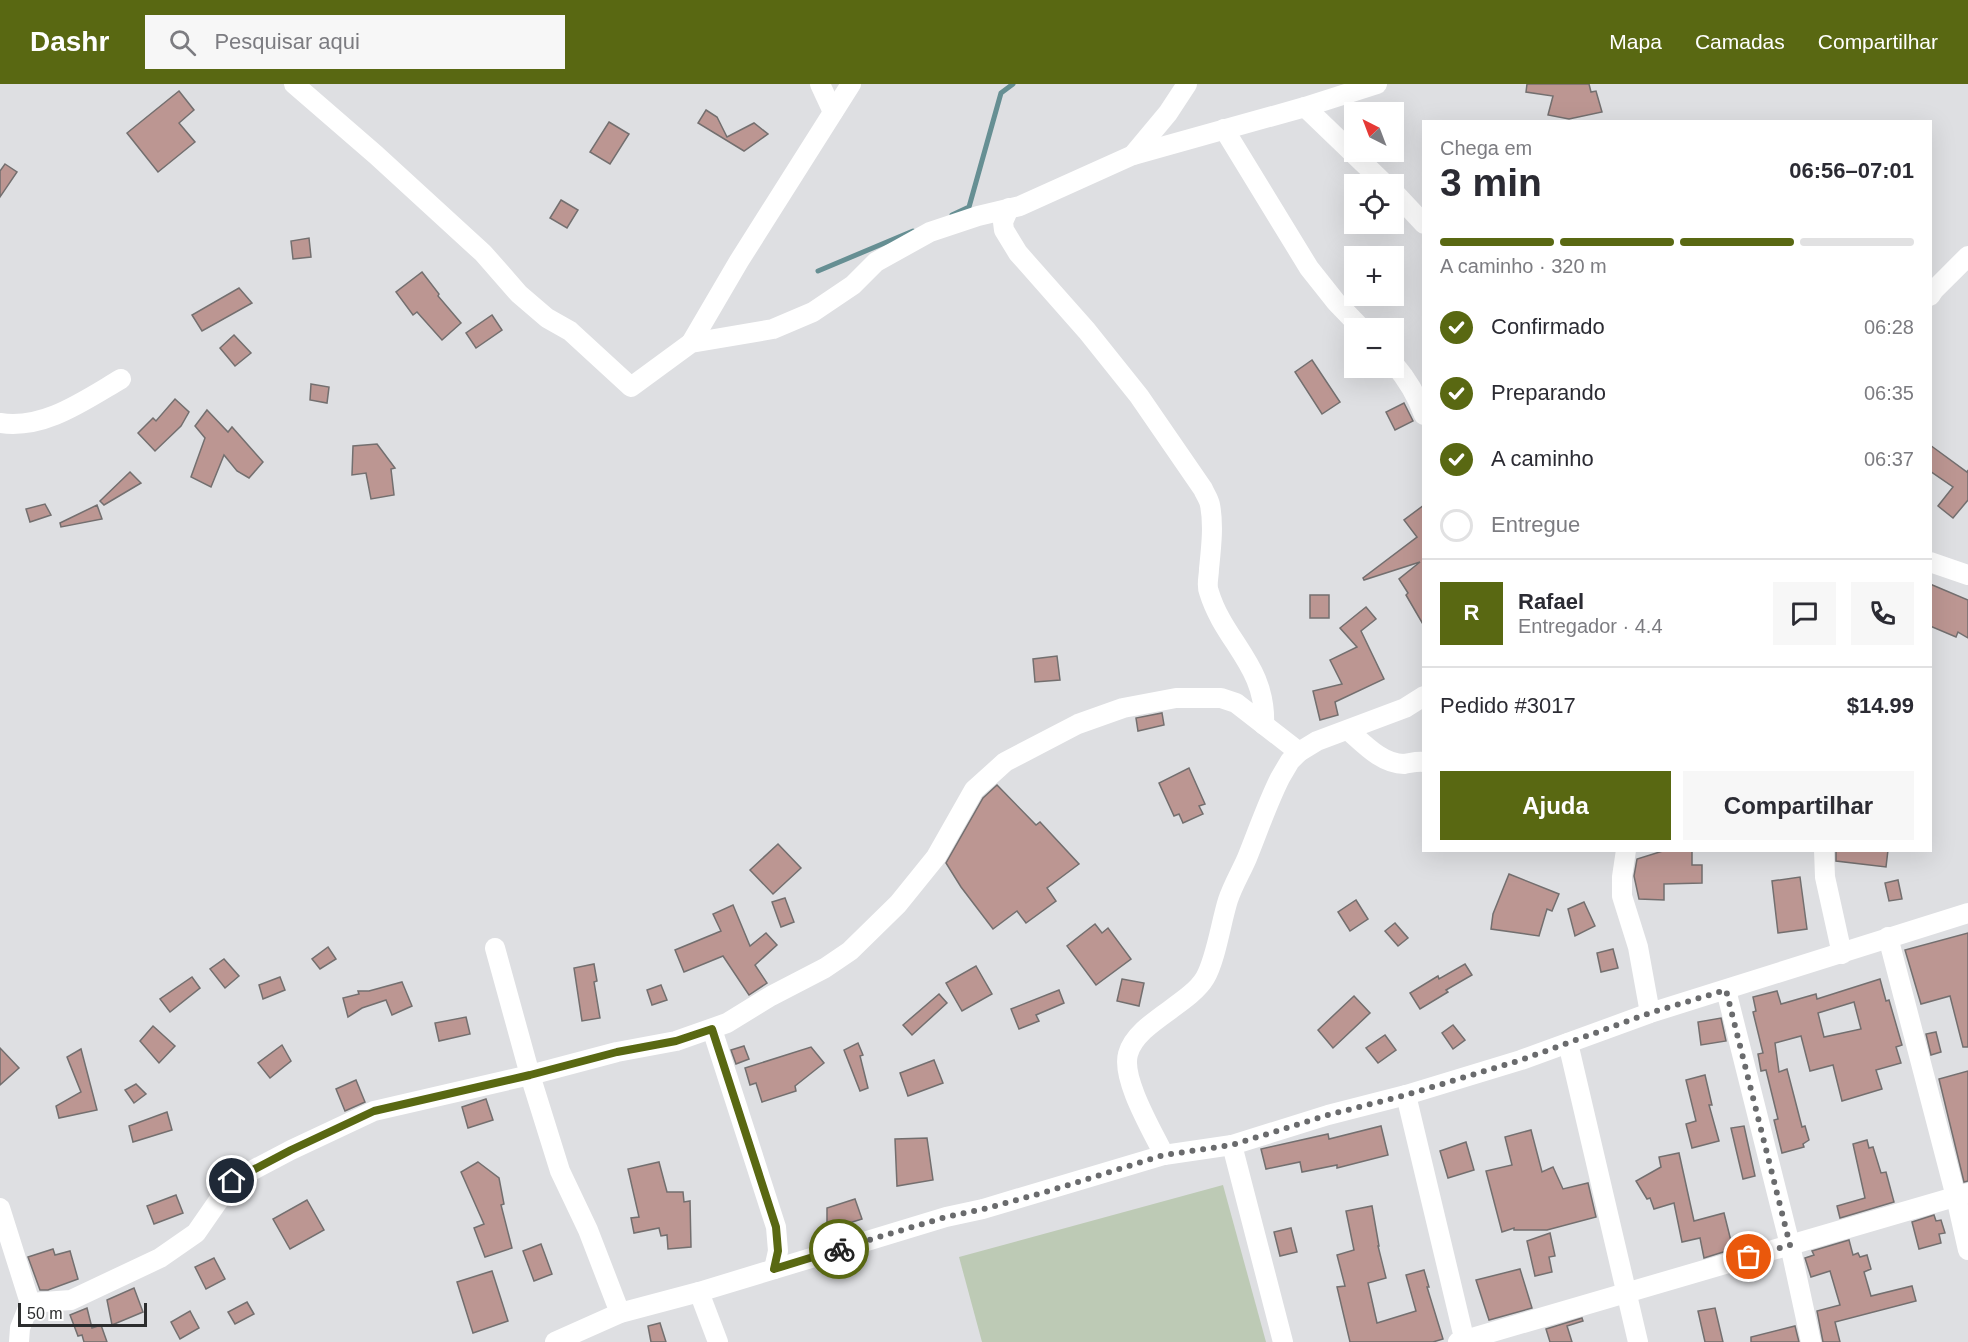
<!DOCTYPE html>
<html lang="pt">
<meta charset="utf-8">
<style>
body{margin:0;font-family:Arial,sans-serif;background:#f7f7f7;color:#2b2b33;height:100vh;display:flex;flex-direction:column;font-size:22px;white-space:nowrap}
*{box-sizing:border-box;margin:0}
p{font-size:20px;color:#7c7c81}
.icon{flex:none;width:33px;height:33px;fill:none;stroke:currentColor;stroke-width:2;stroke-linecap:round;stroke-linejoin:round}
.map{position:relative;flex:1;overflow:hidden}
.panel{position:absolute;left:1422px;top:36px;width:510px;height:732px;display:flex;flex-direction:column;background:#fff;border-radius:0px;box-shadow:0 6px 24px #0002}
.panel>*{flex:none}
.needle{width:39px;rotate:318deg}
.buttons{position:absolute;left:1344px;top:18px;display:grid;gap:12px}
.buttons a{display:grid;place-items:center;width:60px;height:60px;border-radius:0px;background:#fff;box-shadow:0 6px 24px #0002;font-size:30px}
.scale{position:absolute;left:18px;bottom:15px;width:129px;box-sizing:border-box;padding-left:6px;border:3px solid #2c2d2e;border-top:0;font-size:16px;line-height:21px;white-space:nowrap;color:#2c2d2e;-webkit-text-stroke:4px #fff;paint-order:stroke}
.pin{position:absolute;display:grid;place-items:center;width:51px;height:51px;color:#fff;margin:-26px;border:3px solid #fff;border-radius:50%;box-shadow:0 2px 6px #0007}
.courier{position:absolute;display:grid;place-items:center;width:60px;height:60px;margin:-30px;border:4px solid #596812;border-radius:50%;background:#fff;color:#222;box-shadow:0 2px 8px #0007}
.headline em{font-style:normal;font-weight:700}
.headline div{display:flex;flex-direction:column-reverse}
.headline{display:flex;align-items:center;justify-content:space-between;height:102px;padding:0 18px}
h1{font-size:39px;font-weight:700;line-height:45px}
.bar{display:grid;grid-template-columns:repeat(4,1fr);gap:9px 6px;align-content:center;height:72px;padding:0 18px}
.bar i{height:8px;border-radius:4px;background:#e1e1e2}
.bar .selected{background:#596812}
.bar p{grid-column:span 4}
.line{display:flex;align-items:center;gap:15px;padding:0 18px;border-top:2px solid #e1e1e2}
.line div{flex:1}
.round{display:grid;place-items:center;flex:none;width:63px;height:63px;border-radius:0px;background:#f7f7f7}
ol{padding:0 18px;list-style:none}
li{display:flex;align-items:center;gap:18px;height:66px}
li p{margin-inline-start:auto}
li .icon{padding:6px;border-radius:50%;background:#596812;color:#fff;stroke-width:4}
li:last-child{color:#7c7c81}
li i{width:33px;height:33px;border:3px solid #e1e1e2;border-radius:50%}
.button{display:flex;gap:12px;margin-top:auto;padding:12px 18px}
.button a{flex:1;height:69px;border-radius:0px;background:#596812;color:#fff;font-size:24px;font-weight:700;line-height:69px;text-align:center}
.button a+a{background:#f7f7f7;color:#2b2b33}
header{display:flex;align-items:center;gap:36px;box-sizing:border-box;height:84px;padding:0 30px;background:#596812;color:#fff}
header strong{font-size:28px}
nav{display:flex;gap:33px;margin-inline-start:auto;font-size:21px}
.search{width:420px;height:54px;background:#f7f7f7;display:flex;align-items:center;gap:15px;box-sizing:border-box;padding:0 21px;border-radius:0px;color:#7c7c81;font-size:22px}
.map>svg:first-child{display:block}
.green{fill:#bdcab5}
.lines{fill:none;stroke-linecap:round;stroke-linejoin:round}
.stream{stroke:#668f93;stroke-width:5}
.building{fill:#bc9692;stroke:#736f6f;stroke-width:1.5;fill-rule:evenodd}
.minor{stroke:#fff;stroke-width:20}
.done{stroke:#6a6b6d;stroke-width:6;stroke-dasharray:0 10.8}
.route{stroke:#596812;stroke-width:8}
</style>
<header>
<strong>Dashr</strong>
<div class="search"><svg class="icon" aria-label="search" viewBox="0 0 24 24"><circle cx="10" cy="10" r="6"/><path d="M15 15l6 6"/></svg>Pesquisar aqui</div>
<nav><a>Mapa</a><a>Camadas</a><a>Compartilhar</a></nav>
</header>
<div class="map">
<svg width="1968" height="1258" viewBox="0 0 1968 1258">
<rect width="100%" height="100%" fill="#dedfe2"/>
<polygon class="green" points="1223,1101 1266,1258 982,1258 959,1173"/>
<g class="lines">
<g class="stream">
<polyline points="952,131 969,123 1001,9 1013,0"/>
<polyline points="818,187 913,147"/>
</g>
</g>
<g class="building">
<polygon points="1527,0 1589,0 1591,8 1596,7 1602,28 1569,35 1548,31 1553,12 1526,8"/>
<polygon points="179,7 194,26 179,39 195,58 158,88 127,49"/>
<polygon points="706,26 717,33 727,53 754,39 768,50 744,67 698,39"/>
<polygon points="609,38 629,50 610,80 590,68"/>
<polygon points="5,80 17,88 0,113 0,87"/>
<polygon points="561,116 578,126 567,144 550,134"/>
<polygon points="309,154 311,173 293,175 291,157"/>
<polygon points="422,188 439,210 438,212 461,239 442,256 417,228 413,231 396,208"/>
<polygon points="239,204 252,219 202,247 192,231"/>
<polygon points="492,231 502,246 476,264 466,249"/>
<polygon points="234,251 251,269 235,282 220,264"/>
<polygon points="1312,276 1340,318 1322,330 1295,288"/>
<polygon points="311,300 329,303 327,319 310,316"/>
<polygon points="175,315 189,328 181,342 155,367 138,349 153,334 156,337"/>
<polygon points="1404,319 1413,337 1395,346 1386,328"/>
<polygon points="207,326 228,348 232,343 263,378 249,394 237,387 224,371 211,403 191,393 205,354 195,342"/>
<polygon points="377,360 395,384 391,385 394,411 371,415 366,389 352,391 353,362"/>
<polygon points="1930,361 1967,388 1968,386 1968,416 1953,434 1938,422 1953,403 1930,387"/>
<polygon points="130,388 141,399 104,421 100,417"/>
<polygon points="45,420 51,431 30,438 26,425"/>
<polygon points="97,421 102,435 61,443 60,439"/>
<polygon points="1424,421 1424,542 1406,511 1408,509 1399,495 1420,478 1364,496 1363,494 1417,453 1404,436"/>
<polygon points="1930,500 1968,516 1968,554 1958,548 1956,553 1930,542"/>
<rect x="1310" y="511" width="19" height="23"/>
<polygon points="1366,523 1376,535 1361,547 1384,595 1335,618 1338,631 1320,636 1313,607 1342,600 1330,576 1357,563 1340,544"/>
<polygon points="1057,572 1060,596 1035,598 1033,575"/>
<polygon points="1162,629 1164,641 1138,647 1136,634"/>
<polygon points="1189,684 1205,720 1199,722 1203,730 1183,739 1179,730 1174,732 1159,699"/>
<polygon points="997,701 1036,741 1040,738 1079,780 1047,804 1056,817 1026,839 1017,827 993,845 961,803 946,779 983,714"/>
<polygon points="778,760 801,784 773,810 750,786"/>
<polygon points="1666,766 1692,766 1692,781 1702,781 1702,799 1664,800 1664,816 1639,815 1634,792 1637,775"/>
<polygon points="1836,766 1888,766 1886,783 1836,777"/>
<polygon points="1509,790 1559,810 1552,827 1547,825 1539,852 1491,845 1493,830"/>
<polygon points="1800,793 1807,845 1778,849 1772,797"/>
<polygon points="1898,796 1902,815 1889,817 1885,799"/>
<polygon points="785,814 794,838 781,843 772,818"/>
<polygon points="1356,816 1368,835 1350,847 1338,828"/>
<polygon points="1584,818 1595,842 1575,852 1568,825"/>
<polygon points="733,821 750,862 766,849 777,861 755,881 767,899 749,911 723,872 684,888 675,866 721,847 713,830"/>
<polygon points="1395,839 1408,854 1398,862 1385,847"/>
<polygon points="1095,840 1102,849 1108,844 1131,875 1096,901 1067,862"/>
<polygon points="1968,849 1968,963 1963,963 1950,912 1921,920 1905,866"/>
<polygon points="328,863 336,875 320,885 312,875"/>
<polygon points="1613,865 1618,884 1601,888 1597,869"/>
<polygon points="224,875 239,892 225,904 210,885"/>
<polygon points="594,880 597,897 594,898 600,934 582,937 574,884"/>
<polygon points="1465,880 1472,891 1446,906 1448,908 1420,925 1410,909 1438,892 1439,895"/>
<polygon points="976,882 992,910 962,927 946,899"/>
<polygon points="192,893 200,904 170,928 160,915"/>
<polygon points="280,893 285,906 263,915 259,901"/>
<polygon points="1122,895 1144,899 1139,922 1117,917"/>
<path d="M1880,895L1886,917L1889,916L1902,961L1896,963L1901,979L1876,986L1882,1005L1842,1017L1833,981L1810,987L1801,952L1775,959L1779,988L1787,985L1802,1043L1805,1042L1809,1056L1803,1060L1804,1063L1782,1069L1774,1036L1778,1035L1766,986L1761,987L1758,970L1763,969L1753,928L1756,927L1753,913L1777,907L1781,920L1816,910L1817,915ZM1854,918L1861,945L1824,953L1818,929Z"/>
<polygon points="402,898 412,922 392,931 386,916 362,924 348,933 343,914 359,910 358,907 369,907"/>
<polygon points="661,901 667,916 652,921 647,906"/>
<polygon points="1059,906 1064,919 1036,931 1039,937 1019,945 1011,925"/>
<polygon points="939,910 947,919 912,951 903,941"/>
<polygon points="1354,912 1370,929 1333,964 1318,946"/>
<polygon points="466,933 470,950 439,957 435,939"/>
<polygon points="1721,934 1726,957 1701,961 1698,938"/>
<polygon points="1453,941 1465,956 1453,965 1442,949"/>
<polygon points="153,942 175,962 159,979 140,957"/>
<polygon points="1936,948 1941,968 1931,971 1926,950"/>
<polygon points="1385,951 1396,966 1378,979 1366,964"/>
<polygon points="858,959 863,971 860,972 868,1004 860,1007 844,966"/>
<polygon points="282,961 291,977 270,994 258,979"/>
<polygon points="744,962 749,975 736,980 731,966"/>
<polygon points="811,963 824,979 795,1002 796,1007 762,1018 756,999 750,1001 745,984"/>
<polygon points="0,964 19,984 0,1001"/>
<polygon points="81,965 97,1026 59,1034 56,1022 81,1008 67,973"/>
<polygon points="934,976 943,999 908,1012 900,989"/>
<polygon points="1968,987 1968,1097 1964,1098 1939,995"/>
<polygon points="1705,991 1712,1021 1709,1021 1719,1057 1692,1064 1686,1040 1696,1037 1686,996"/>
<polygon points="356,996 365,1018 345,1027 336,1005"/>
<polygon points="136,1000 146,1010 134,1019 125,1006"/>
<polygon points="486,1015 493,1036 468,1044 462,1023"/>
<polygon points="167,1028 172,1046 133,1058 129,1042"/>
<polygon points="1381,1042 1388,1071 1337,1084 1337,1081 1302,1088 1300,1078 1266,1085 1261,1065 1328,1050 1329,1055"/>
<polygon points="1744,1042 1755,1092 1743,1095 1731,1044"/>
<polygon points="1531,1046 1542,1088 1553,1083 1563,1105 1588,1099 1596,1133 1547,1146 1514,1146 1514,1144 1502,1148 1486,1087 1512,1081 1505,1053"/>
<polygon points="927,1054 933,1096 897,1102 895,1055"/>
<polygon points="1867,1056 1869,1064 1873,1063 1881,1089 1886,1088 1894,1118 1840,1134 1837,1122 1865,1114 1853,1060"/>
<polygon points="1466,1058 1474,1086 1448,1094 1440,1067"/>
<polygon points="1679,1069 1694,1137 1724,1129 1733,1165 1704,1174 1700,1154 1682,1158 1674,1119 1654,1125 1650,1114 1647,1115 1636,1097 1661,1083 1659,1073"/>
<polygon points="478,1078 499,1094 504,1120 501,1121 512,1164 485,1173 474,1144 484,1140 461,1088"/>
<polygon points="659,1078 667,1108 683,1108 684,1118 690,1117 691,1163 668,1165 667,1151 661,1152 659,1144 634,1149 631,1134 639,1133 628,1085"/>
<polygon points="176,1111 183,1129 154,1140 147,1122"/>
<polygon points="855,1115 862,1135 827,1146 827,1124"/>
<polygon points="307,1116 324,1146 290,1165 273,1135"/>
<polygon points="1372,1122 1379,1162 1378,1162 1386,1194 1368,1199 1377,1239 1416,1227 1406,1191 1424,1186 1429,1203 1427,1203 1443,1255 1433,1258 1350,1258 1337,1203 1345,1202 1337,1171 1354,1166 1346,1127"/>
<polygon points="1934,1131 1936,1137 1941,1136 1945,1149 1939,1150 1941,1159 1919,1165 1912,1138"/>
<polygon points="1291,1144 1297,1168 1280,1172 1274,1148"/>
<polygon points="1550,1149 1555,1172 1549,1173 1552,1188 1535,1192 1527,1157"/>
<polygon points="1849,1156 1853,1171 1858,1169 1860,1173 1867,1171 1871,1185 1864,1188 1871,1212 1912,1202 1916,1217 1835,1238 1840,1258 1823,1258 1817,1227 1840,1221 1830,1187 1811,1193 1805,1174 1814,1171 1812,1167"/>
<polygon points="541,1160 552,1190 534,1197 523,1167"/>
<polygon points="53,1165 55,1171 70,1167 78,1195 48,1206 40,1206 28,1173"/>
<polygon points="214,1174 225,1195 206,1205 195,1183"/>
<polygon points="1520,1185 1532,1224 1489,1236 1476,1196"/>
<polygon points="492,1187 508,1237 473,1249 457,1198"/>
<polygon points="134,1204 143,1228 112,1241 107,1216"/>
<polygon points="247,1218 254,1230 235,1240 228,1228"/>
<polygon points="87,1224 92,1244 101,1241 107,1258 84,1258 82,1251 78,1252 70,1231"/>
<polygon points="1715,1224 1723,1258 1705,1258 1698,1227"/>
<polygon points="190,1227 199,1244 180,1255 171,1238"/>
<polygon points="1582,1234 1583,1237 1567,1242 1572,1258 1550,1258 1546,1245"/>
<polygon points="660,1239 666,1258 651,1258 648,1242"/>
<polygon points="1795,1242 1799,1258 1751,1258 1751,1253"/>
</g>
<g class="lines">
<g class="minor">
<polyline points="294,0 376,71 483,169 519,210 547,234 570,247 631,303 691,259 773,245 813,228 853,201 876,178 930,148 978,132 1020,122 1133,71 1305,23 1377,0"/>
<polyline points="820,0 833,28"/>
<polyline points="1305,23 1385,100"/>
<polyline points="1224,45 1309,184 1336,218 1361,244"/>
<polyline points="1133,71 1168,29 1187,0"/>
<polyline points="1394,108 1424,140"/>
<path d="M1009,124L1003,138L1004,146L1018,169L1087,247L1139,312L1203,405C1205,410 1209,415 1210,421C1214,441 1211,465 1209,485C1209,493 1206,501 1209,508C1224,558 1267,582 1264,641"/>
<polyline points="1930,212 1934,206 1968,172"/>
<polyline points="691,259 739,177 851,0"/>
<path d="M1394,280C1407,295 1417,312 1424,331"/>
<path d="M0,339C44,346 85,316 121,295"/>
<polyline points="1930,478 1968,491"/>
<path d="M1348,646C1364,660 1382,680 1404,680C1411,679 1417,677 1424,678"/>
<polyline points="1626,766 1622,793 1622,812 1638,863 1650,929"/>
<polyline points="1824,766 1825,793 1842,870"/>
<polyline points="1888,853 1956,1113 1968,1166"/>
<polyline points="495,864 530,991 560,1087 588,1146 620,1229"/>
<polyline points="1726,906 1790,1161 1811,1258"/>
<polyline points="712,945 776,1143 778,1167 774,1185"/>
<polyline points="1568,959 1638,1258"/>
<polyline points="1406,1011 1465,1258"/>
<polyline points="1232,1061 1283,1258"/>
<path d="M1164,1071C1153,1048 1121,995 1128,970C1136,939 1189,921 1205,894C1216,875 1221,838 1228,816C1233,801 1241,788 1247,774C1258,747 1267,720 1280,694L1290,677L1299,668L1317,657L1405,624L1424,612"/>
<polyline points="0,1124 30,1219 20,1244 19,1258"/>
<polyline points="699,1208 718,1258"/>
<polyline points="30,1219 71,1216 160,1174 196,1149 232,1097 291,1066 374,1027 530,991 617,968 676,957 727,939 771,912 825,884 850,867 898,820 936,773 974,706 1005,678 1078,640 1123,624 1176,614 1221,614 1236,619 1299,668"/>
<polyline points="555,1258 620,1229 699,1208 946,1133 983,1125 1164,1071 1232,1061 1328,1031 1406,1011 1521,976 1650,929 1968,829"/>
<polyline points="1458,1258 1968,1109"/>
</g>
</g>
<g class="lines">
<polyline class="done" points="839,1165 946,1133 984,1125 1049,1107 1164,1071 1232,1061 1328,1031 1406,1011 1521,976 1650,929 1726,906 1790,1161 1749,1173"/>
<polyline class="route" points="232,1097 291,1066 374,1027 530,991 617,968 676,957 712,945 776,1143 778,1167 774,1185 839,1165"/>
</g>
</svg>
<div class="buttons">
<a><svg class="needle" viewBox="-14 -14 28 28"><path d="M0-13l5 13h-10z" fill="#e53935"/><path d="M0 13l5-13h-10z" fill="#7c7c81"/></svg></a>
<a><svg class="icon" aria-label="locate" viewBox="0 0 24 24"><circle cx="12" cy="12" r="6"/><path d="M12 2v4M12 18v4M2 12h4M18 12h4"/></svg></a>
<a>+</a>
<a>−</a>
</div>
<div class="scale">50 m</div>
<div class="pin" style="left:1749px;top:1173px;background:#ea580c"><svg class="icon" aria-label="bag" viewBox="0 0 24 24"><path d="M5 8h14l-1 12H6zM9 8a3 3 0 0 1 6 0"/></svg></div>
<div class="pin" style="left:232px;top:1097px;background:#1f2937"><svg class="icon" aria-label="home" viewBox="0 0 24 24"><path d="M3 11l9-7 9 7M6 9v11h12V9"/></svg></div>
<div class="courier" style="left:839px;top:1165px"><svg class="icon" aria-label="bike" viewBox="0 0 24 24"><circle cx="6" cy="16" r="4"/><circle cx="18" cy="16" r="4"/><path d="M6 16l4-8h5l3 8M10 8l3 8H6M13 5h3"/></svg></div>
<section class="panel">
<div class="headline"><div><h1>3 min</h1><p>Chega em</p></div><em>06:56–07:01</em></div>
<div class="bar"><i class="selected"></i><i class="selected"></i><i class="selected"></i><i></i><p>A caminho · 320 m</p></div>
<ol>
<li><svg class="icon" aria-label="check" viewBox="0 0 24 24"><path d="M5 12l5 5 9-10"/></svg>Confirmado<p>06:28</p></li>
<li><svg class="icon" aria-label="check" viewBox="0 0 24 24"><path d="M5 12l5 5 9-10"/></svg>Preparando<p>06:35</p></li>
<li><svg class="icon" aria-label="check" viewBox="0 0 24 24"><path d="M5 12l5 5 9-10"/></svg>A caminho<p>06:37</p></li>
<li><i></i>Entregue</li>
</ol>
<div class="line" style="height:108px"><b class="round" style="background:#596812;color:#fff">R</b><div><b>Rafael</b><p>Entregador · 4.4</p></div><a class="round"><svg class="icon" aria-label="chat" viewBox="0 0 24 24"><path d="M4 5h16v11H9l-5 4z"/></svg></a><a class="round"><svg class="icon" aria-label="phone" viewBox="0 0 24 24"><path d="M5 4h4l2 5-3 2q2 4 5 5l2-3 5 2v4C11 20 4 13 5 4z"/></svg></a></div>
<div class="line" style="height:78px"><div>Pedido #3017</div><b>$14.99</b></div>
<div class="button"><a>Ajuda</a><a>Compartilhar</a></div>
</section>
</div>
